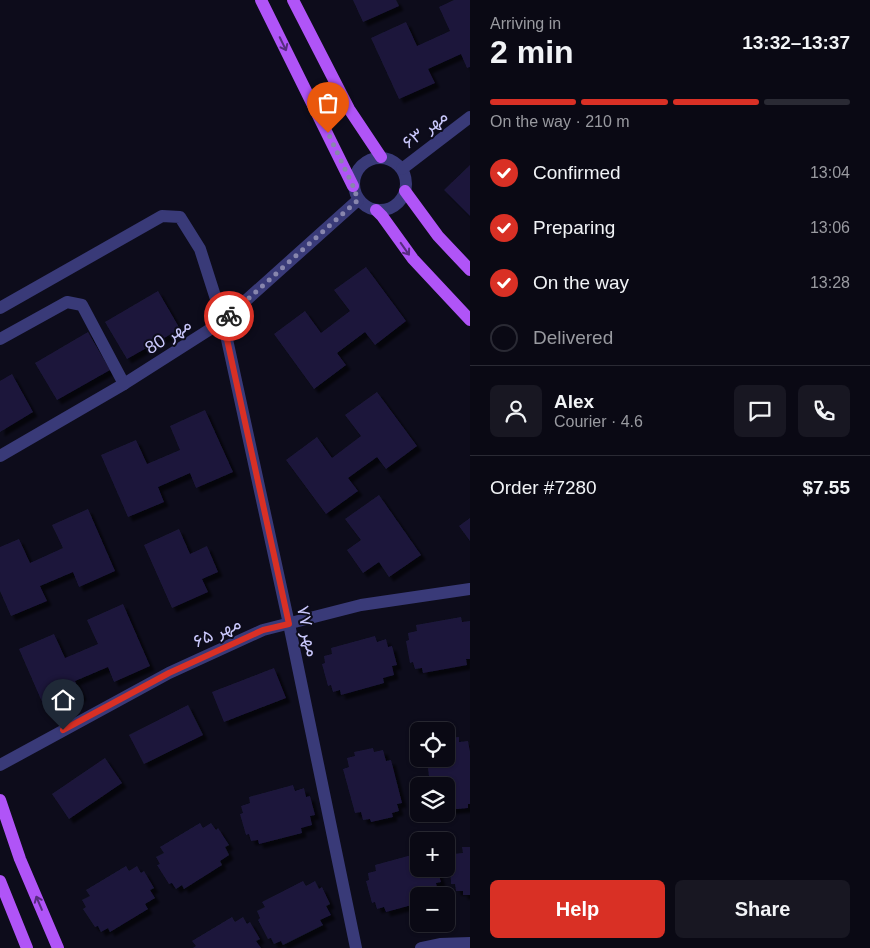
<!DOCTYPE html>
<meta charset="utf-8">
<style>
body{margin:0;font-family:Arial,Vazirmatn,sans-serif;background:#181722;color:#f1f3f6;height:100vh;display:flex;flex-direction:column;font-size:19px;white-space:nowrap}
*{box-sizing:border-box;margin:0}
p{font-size:16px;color:#999aa0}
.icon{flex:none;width:28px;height:28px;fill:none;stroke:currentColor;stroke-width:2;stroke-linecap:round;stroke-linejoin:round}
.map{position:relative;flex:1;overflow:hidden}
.side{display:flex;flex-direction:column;background:#0a0914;width:400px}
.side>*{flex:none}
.controls{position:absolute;left:410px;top:722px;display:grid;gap:10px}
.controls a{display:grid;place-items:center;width:45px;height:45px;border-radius:8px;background:#0a0914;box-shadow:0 1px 4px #0004,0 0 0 1px #2a2a34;font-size:25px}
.pin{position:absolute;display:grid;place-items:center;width:42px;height:42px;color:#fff;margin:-51px -21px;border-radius:50% 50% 50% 0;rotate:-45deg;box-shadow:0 0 5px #0007}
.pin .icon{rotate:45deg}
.courier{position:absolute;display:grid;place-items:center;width:50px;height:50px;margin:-25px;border:4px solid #d93025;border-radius:50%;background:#fff;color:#222;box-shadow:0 1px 6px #0007}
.head em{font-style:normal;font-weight:700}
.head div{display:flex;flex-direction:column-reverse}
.head{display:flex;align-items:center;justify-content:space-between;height:85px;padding:0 20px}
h1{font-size:32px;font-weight:700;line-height:38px}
.bar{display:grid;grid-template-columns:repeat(4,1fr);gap:8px 5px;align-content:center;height:60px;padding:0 20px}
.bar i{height:6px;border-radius:4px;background:#2a2a34}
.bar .active{background:#d93025}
.bar p{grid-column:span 4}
.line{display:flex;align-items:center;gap:12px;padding:0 20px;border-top:1px solid #2a2a34}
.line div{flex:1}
.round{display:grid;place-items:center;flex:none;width:52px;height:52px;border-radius:8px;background:#181722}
ol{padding:0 20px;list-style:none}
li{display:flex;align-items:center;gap:15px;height:55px}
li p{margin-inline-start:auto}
li .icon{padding:5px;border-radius:50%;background:#d93025;color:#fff;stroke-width:4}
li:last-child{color:#999aa0}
li i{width:28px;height:28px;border:2px solid #2a2a34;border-radius:50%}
.cta{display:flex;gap:10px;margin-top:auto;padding:10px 20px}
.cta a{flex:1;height:58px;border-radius:8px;background:#d93025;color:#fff;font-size:20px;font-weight:700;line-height:58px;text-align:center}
.cta a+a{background:#181722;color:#f1f3f6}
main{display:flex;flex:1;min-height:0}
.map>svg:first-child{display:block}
.building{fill:#1d193b;filter:url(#shadow)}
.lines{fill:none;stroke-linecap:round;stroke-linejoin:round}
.minor{stroke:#393a78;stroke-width:12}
.major{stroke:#b054f7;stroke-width:12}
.oneway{stroke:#562c7e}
.done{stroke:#8886ad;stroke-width:5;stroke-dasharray:0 9}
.route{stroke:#d93025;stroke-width:6}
.labels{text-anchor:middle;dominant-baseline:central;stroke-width:4;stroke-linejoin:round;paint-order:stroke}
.street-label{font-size:18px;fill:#cac8fc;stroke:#0d0c1b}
</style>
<main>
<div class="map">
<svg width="470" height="948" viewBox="0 0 470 948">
<defs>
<filter id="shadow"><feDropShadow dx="4.5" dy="4.5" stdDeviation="1" flood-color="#0009"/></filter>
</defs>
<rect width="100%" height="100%" fill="#0d0c1b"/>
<g class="building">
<polygon points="353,0 396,0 399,6 363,22"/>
<polygon points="454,0 470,0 470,67 467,68 461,54 428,69 435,83 399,99 371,38 406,22 417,46 450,31 439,7"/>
<polygon points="470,165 470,216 444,190"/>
<polygon points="366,267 406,321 375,345 365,332 337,353 346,365 314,389 274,334 305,311 321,333 350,311 334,290"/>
<polygon points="158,291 180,329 127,359 105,322"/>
<polygon points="88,332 110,370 57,400 35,363"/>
<polygon points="12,374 33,412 0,432 0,381"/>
<polygon points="377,392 417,446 386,469 377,457 348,478 358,491 326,514 286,460 317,437 332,458 361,436 345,415"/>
<polygon points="205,410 233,472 196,488 190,473 158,487 164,502 128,517 101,455 136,440 147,464 180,450 170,426"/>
<polygon points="379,495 421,555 389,577 379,562 363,573 347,550 361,540 345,519"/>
<polygon points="88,509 115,571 79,587 73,572 40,586 47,601 11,616 0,591 0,547 19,539 30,563 63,548 52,525"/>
<polygon points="470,518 470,541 459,526"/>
<polygon points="179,529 190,554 207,546 218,572 202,579 208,592 172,608 144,545"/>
<polygon points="123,604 150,666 114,682 108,667 75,681 82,696 46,711 19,649 54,634 65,658 98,644 87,620"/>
<polygon points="461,617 462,622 470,621 470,659 466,659 467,665 423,673 422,668 415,669 413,662 410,663 406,641 409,640 408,633 417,631 416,625"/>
<polygon points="375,636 377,642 386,639 388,647 392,646 397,665 392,666 394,675 383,678 384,683 341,695 340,690 333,692 331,685 328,686 322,664 325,663 324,656 332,654 331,648"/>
<polygon points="274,668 286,698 224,722 212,692"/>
<polygon points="188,705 203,735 144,764 129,735"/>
<polygon points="459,737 459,742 468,741 470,752 470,804 468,804 468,808 446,810 446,786 430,786 427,759 446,759 446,738"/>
<polygon points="373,748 374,752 383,750 386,761 391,760 402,803 397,804 399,811 392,813 393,817 371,822 370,819 363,820 361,812 355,813 343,769 349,767 347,758 355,756 354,752"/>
<polygon points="105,758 122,783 69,819 52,794"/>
<polygon points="293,785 295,791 304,788 306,797 310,796 315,815 310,816 312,825 301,828 302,833 259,844 258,840 251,841 249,834 246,835 240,814 243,813 241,806 250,803 249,797"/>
<polygon points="200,823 203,828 211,823 216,830 218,828 229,845 225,847 229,855 220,861 222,865 184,889 182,885 176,889 172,883 169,884 157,865 160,864 156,857 164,853 160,847"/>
<polygon points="462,847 470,847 470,895 463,895 463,891 456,891 455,884 451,884 450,862 454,862 453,854 463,853"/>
<polygon points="419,853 419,869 437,869 441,882 436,883 438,892 427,895 427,896 419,896 419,903 386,912 384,907 377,909 375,902 372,903 366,881 369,880 368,873 376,871 375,865"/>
<polygon points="126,866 129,871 137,866 141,873 144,871 154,888 150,890 155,898 145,904 148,909 110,932 108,928 101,932 98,926 95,927 83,909 86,907 82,900 90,896 86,890"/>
<polygon points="303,881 306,886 315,881 319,889 322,887 330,904 326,906 331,915 320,920 323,925 283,945 281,941 274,944 271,938 268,939 258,920 260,918 257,911 265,907 262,902"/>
<polygon points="232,917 235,922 243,917 247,924 250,922 260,939 256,941 261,948 193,948 196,946 192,941"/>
</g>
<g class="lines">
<g class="minor">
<circle cx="380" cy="184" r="26"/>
<polyline points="402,169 470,117"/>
<polyline points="0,308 162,216 180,217 200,249 223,321 289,624 356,948"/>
<polyline points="0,339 67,302 82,305 124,384"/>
<polyline points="0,456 124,384 223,321 358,200"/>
<polyline points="0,765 169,673 263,630 361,605 470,589"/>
<polyline points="421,948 440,944 470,943"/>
</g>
<g class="major">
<polyline points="261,0 353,186"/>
<polyline points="293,0 349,109 381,157"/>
<polyline points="405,191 438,236 470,270"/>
<polyline points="376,210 382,216 413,259 470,320"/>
<polyline points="0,800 20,859 58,948"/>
<polyline points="0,881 27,948"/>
</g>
</g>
<defs><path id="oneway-shaft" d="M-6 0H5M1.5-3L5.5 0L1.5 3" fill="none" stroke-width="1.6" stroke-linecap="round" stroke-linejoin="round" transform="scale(1.25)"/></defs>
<g class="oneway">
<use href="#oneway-shaft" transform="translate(283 44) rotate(64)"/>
<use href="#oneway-shaft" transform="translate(405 249) rotate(55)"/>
<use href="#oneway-shaft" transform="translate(39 903) rotate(-113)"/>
</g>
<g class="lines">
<polyline class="done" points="229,316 358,200 353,186 328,133"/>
<polyline class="route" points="63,730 169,673 263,630 289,624 223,321 229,316"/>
</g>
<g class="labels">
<g class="street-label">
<text transform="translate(425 129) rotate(-37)">مهر ۶۳</text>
<text transform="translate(168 336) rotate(-33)">مهر 80</text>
<text transform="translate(308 631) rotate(78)">مهر ۷۷</text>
<text transform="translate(217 632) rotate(-24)">مهر ۶۵</text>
</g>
</g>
</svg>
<div class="controls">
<a><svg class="icon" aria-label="locate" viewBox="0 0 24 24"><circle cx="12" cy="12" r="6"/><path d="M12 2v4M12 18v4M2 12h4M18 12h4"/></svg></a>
<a><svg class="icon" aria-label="layers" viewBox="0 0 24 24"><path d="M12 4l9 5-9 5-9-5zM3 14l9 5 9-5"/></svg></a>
<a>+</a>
<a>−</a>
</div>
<div class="pin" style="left:328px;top:133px;background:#ea580c"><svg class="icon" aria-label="bag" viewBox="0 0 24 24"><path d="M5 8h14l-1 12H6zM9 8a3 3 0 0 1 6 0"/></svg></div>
<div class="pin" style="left:63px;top:730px;background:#1f2937"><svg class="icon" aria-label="home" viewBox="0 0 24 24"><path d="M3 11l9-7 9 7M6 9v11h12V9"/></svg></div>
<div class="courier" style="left:229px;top:316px"><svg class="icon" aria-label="bike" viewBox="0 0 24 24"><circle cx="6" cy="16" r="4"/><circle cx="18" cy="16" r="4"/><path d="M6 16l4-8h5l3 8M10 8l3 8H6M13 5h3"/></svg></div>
</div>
<section class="side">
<div class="head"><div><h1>2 min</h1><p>Arriving in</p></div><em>13:32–13:37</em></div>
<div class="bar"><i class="active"></i><i class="active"></i><i class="active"></i><i></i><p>On the way · 210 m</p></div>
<ol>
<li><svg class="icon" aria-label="check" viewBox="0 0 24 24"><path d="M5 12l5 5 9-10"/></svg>Confirmed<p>13:04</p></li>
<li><svg class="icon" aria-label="check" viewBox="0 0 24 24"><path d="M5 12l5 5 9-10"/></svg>Preparing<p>13:06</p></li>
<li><svg class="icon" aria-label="check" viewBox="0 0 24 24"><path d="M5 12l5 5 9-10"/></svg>On the way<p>13:28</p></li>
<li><i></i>Delivered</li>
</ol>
<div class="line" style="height:90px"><a class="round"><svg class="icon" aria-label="person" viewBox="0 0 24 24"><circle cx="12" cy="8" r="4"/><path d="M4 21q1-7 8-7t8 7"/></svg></a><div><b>Alex</b><p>Courier · 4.6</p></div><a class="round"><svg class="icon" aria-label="chat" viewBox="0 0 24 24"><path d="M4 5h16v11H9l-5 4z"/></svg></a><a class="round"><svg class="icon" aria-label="phone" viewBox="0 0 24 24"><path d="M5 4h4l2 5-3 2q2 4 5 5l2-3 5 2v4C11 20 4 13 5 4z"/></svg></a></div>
<div class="line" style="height:65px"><div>Order #7280</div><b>$7.55</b></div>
<div class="cta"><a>Help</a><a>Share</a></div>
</section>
</main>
